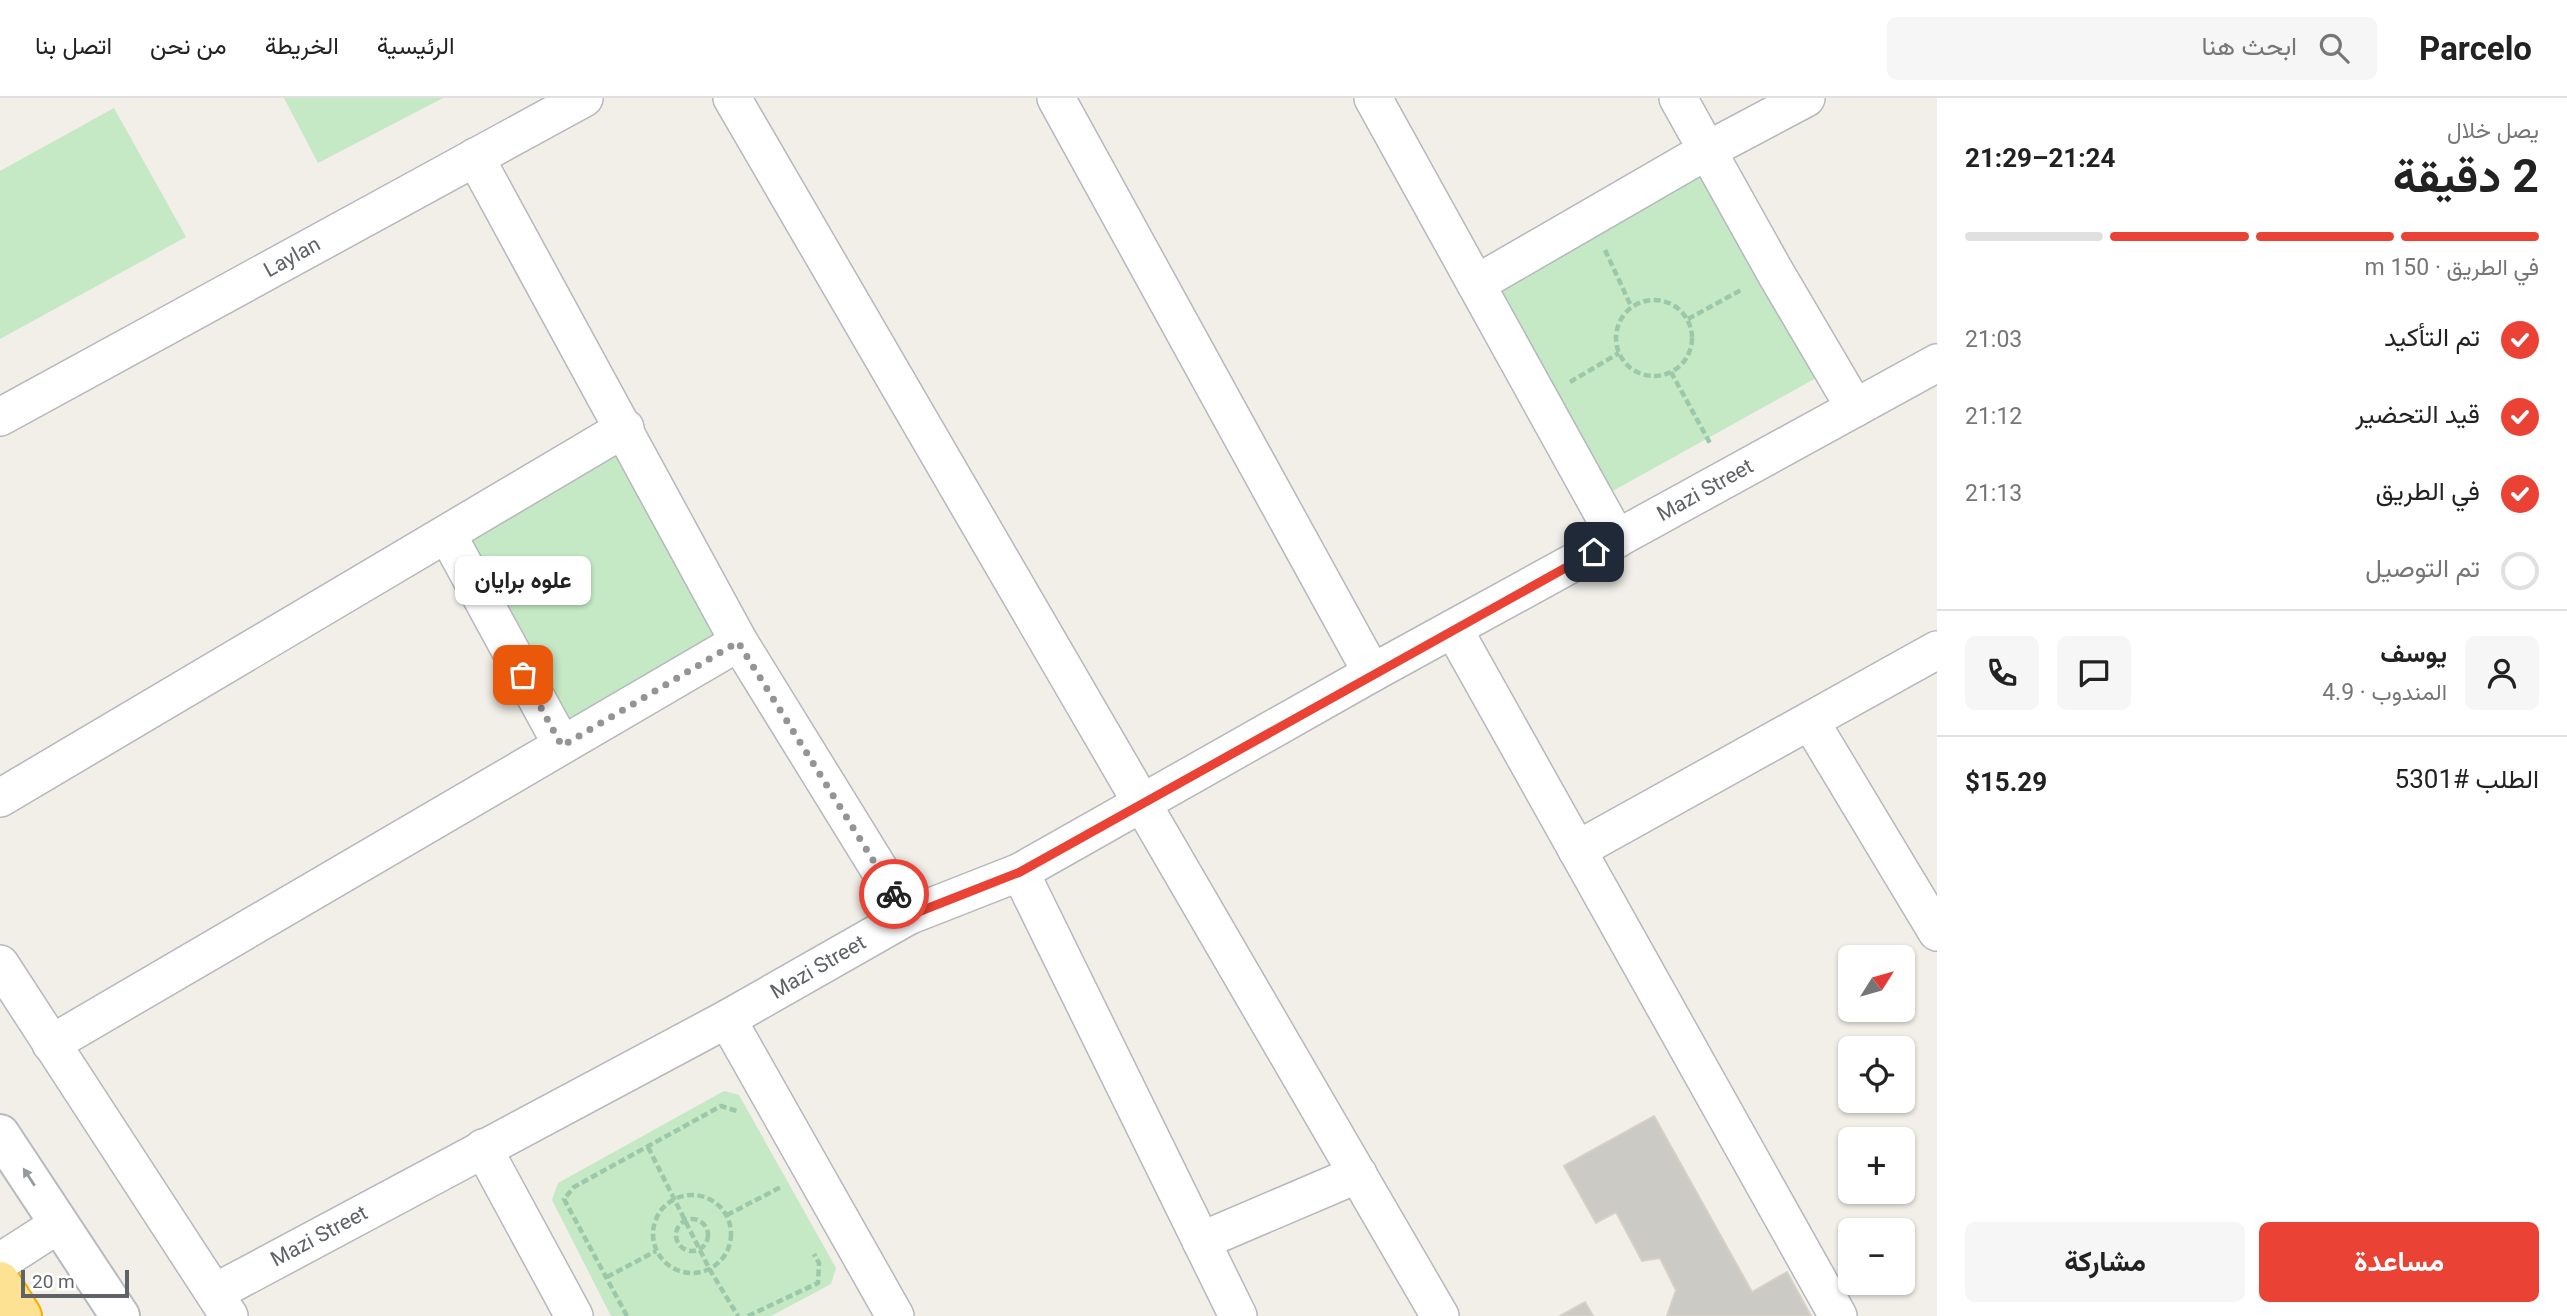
<!DOCTYPE html>
<html lang="ar">
<meta charset="utf-8">
<style>
body{margin:0;font-family:Roboto,Vazirmatn,sans-serif;background:#f6f6f6;color:#222;direction:rtl;height:100vh;display:flex;flex-direction:column;font-size:26px;white-space:nowrap}
*{box-sizing:border-box;margin:0}
p{font-size:23px;color:#767676}
.icon{flex:none;width:38px;height:38px;fill:none;stroke:currentColor;stroke-width:2;stroke-linecap:round;stroke-linejoin:round}
.map{position:relative;flex:1;overflow:hidden;direction:ltr}
.panel{display:flex;flex-direction:column;background:#fff;width:630px}
.panel>*{flex:none}
.needle{width:46px;rotate:53deg}
.controls{position:absolute;left:1838px;top:847px;display:grid;gap:14px}
.controls a{display:grid;place-items:center;width:77px;height:77px;border-radius:10px;background:#fff;box-shadow:0 2px 5px #0004;font-size:35px}
.scale{position:absolute;left:21px;bottom:18px;width:108px;box-sizing:border-box;padding-left:7px;border:4px solid #5f6368;border-top:0;font-size:19px;line-height:24px;white-space:nowrap;color:#5f6368;-webkit-text-stroke:5px #fff;paint-order:stroke}
.pin{position:absolute;display:grid;place-items:center;width:60px;height:60px;color:#fff;margin:-30px;border-radius:14px;box-shadow:0 4px 10px #0006}
.courier{position:absolute;display:grid;place-items:center;width:70px;height:70px;margin:-35px;border:5px solid #ea4335;border-radius:50%;background:#fff;color:#222;box-shadow:0 2px 9px #0007}
.bubble{position:absolute;height:49px;border-radius:10px;background:#fff;box-shadow:0 2px 5px #0004;font-size:23px;font-weight:700;line-height:49px;text-align:center;direction:rtl}
.headline em{font-style:normal;font-weight:700}
.headline div{display:flex;flex-direction:column-reverse}
.headline{display:flex;align-items:center;justify-content:space-between;height:119px;padding:0 28px}
h1{font-size:46px;font-weight:700;line-height:52px}
.bar{display:grid;grid-template-columns:repeat(4,1fr);gap:10px 7px;align-content:center;height:84px;padding:0 28px}
.bar i{height:9px;border-radius:5px;background:#e0e0e0}
.bar .selected{background:#ea4335}
.bar p{grid-column:span 4}
.line{display:flex;align-items:center;gap:18px;padding:0 28px;border-top:2px solid #e0e0e0}
.line div{flex:1}
.round{display:grid;place-items:center;flex:none;width:74px;height:74px;border-radius:10px;background:#f6f6f6}
ol{padding:0 28px;list-style:none}
li{display:flex;align-items:center;gap:21px;height:77px}
li p{margin-inline-start:auto}
li .icon{padding:7px;border-radius:50%;background:#ea4335;color:#fff;stroke-width:4}
li:last-child{color:#767676}
li i{width:38px;height:38px;border:4px solid #e0e0e0;border-radius:50%}
.primary-button{display:flex;gap:14px;margin-top:auto;padding:14px 28px}
.primary-button a{flex:1;height:80px;border-radius:10px;background:#ea4335;color:#fff;font-size:28px;font-weight:700;line-height:80px;text-align:center}
.primary-button a+a{background:#f6f6f6;color:#222}
header{display:flex;align-items:center;gap:42px;box-sizing:border-box;height:98px;padding:0 35px;background:#fff;border-bottom:2px solid #e0e0e0}
header strong{font-size:33px}
nav{display:flex;gap:38px;margin-inline-start:auto;font-size:24px}
.search{width:490px;height:63px;background:#f6f6f6;display:flex;align-items:center;gap:18px;box-sizing:border-box;padding:0 24px;border-radius:10px;color:#767676;font-size:26px}
main{display:flex;flex:1;min-height:0}
.map>svg:first-child{display:block}
.green{fill:#c5e8c5}
.building{fill:#cccac5;stroke:#d6d1c6;stroke-width:2}
.lines{fill:none;stroke-linecap:round;stroke-linejoin:round}
.street-casing{stroke:#b5b8bc;stroke-width:40}
.secondary-casing{stroke:#b6babf;stroke-width:42}
.highway-casing{stroke:#f9ab00;stroke-width:42}
.path{stroke:#9cc7a9;stroke-width:4.5;stroke-dasharray:7 3.5;stroke-linecap:butt}
.street{stroke:#fff;stroke-width:37}
.secondary{stroke:#fff;stroke-width:38}
.highway{stroke:#fde293;stroke-width:38}
.oneway{fill:#979a9d}
.done{stroke:#929495;stroke-width:7;stroke-dasharray:0 12.6}
.route{stroke:#ea4335;stroke-width:9}
.labels{text-anchor:middle;dominant-baseline:central;stroke-width:5;stroke-linejoin:round;paint-order:stroke}
.street-label{font-size:21px;fill:#5f6368;stroke:#fff}
</style>
<header>
<strong>Parcelo</strong>
<div class="search"><svg class="icon" aria-label="search" viewBox="0 0 24 24"><circle cx="10" cy="10" r="6"/><path d="M15 15l6 6"/></svg>ابحث هنا</div>
<nav><a>الرئيسية</a><a>الخريطة</a><a>من نحن</a><a>اتصل بنا</a></nav>
</header>
<main>
<section class="panel">
<div class="headline"><div><h1>2 دقيقة</h1><p>يصل خلال</p></div><em>21:24–21:29</em></div>
<div class="bar"><i class="selected"></i><i class="selected"></i><i class="selected"></i><i></i><p>في الطريق · 150 m</p></div>
<ol>
<li><svg class="icon" aria-label="check" viewBox="0 0 24 24"><path d="M5 12l5 5 9-10"/></svg>تم التأكيد<p>21:03</p></li>
<li><svg class="icon" aria-label="check" viewBox="0 0 24 24"><path d="M5 12l5 5 9-10"/></svg>قيد التحضير<p>21:12</p></li>
<li><svg class="icon" aria-label="check" viewBox="0 0 24 24"><path d="M5 12l5 5 9-10"/></svg>في الطريق<p>21:13</p></li>
<li><i></i>تم التوصيل</li>
</ol>
<div class="line" style="height:126px"><a class="round"><svg class="icon" aria-label="person" viewBox="0 0 24 24"><circle cx="12" cy="8" r="4"/><path d="M4 21q1-7 8-7t8 7"/></svg></a><div><b>يوسف</b><p>المندوب · 4.9</p></div><a class="round"><svg class="icon" aria-label="chat" viewBox="0 0 24 24"><path d="M4 5h16v11H9l-5 4z"/></svg></a><a class="round"><svg class="icon" aria-label="phone" viewBox="0 0 24 24"><path d="M5 4h4l2 5-3 2q2 4 5 5l2-3 5 2v4C11 20 4 13 5 4z"/></svg></a></div>
<div class="line" style="height:91px"><div>الطلب #5301</div><b>$15.29</b></div>
<div class="primary-button"><a>مساعدة</a><a>مشاركة</a></div>
</section>
<div class="map">
<svg width="1937" height="1218" viewBox="0 0 1937 1218">
<rect width="100%" height="100%" fill="#f1efe8"/>
<g class="green">
<polygon points="284,0 443,0 318,65"/>
<polygon points="114,10 186,139 0,241 0,73"/>
<polygon points="1701,73 1816,280 1611,394 1496,186"/>
<polygon points="618,356 715,536 564,626 464,441"/>
<polygon points="724,993 739,997 836,1170 831,1186 771,1218 611,1218 552,1102 558,1085"/>
</g>
<g class="building">
<polygon points="1654,1018 1752,1194 1787,1174 1811,1218 1667,1218 1676,1192 1660,1160 1642,1163 1616,1114 1596,1125 1564,1068"/>
<polygon points="1585,1204 1593,1218 1560,1218"/>
</g>
<g class="lines">
<defs>
<g id="street">
<polyline points="732,0 1440,1218"/>
<polyline points="1056,0 1372,575"/>
<polyline points="1373,0 1617,441"/>
<polyline points="1678,0 1775,174 1855,310"/>
<polyline points="475,59 739,544 908,818"/>
<polyline points="1476,186 1708,52 1806,0"/>
<polyline points="0,319 584,0"/>
<polyline points="447,436 562,647"/>
<polyline points="1454,532 1838,1218"/>
<polyline points="1810,623 1937,834"/>
<polyline points="0,700 625,330"/>
<polyline points="1577,752 1937,552"/>
<polyline points="1020,774 1238,1218"/>
<polyline points="0,866 229,1218"/>
<polyline points="727,921 895,1218"/>
<polyline points="51,946 739,544"/>
<polyline points="483,1050 574,1218"/>
<polyline points="1201,1143 1358,1076"/>
<polyline points="0,1164 59,1126"/>
<polyline points="216,1194 727,921 908,818 1020,774 1372,575 1937,265"/>
</g>
<polyline id="secondary" points="0,1036 120,1218"/>
<polyline id="highway" points="0,1183 22,1218"/>
</defs>
<use href="#street" class="street-casing"/>
<use href="#secondary" class="secondary-casing"/>
<use href="#highway" class="highway-casing"/>
<g class="path">
<polyline points="1605,152 1631,208"/>
<circle cx="1654" cy="240" r="38"/>
<polyline points="1688,221 1743,191"/>
<polyline points="1671,274 1711,347"/>
<polyline points="1570,284 1619,255"/>
<polyline points="648,1049 710,1172 738,1218"/>
<circle cx="692" cy="1136" r="39"/>
<polyline points="727,1117 781,1089"/>
<circle cx="692" cy="1137" r="16"/>
<polyline points="607,1179 656,1153"/>
<polyline points="627,1218 564,1101 574,1089 721,1008 737,1013"/>
<polyline points="748,1218 818,1185 819,1165 814,1156"/>
</g>
<use href="#street" class="street"/>
<use href="#secondary" class="secondary"/>
<use href="#highway" class="highway"/>
</g>
<defs><path id="oneway-solid" d="M-6-.8H1V-3.2L6.5 0L1 3.2V.8H-6Z" transform="scale(1.75)"/></defs>
<use class="oneway" href="#oneway-solid" transform="translate(29 1079) rotate(-123)"/>
<g class="lines">
<polyline class="done" points="523,577 562,648 738,544 894,796"/>
<polyline class="route" points="894,796 908,818 1020,774 1594,454"/>
</g>
<g class="labels">
<g class="street-label">
<text transform="translate(292 159) rotate(-29)">Laylan</text>
<text transform="translate(1705 392) rotate(-29)">Mazi Street</text>
<text transform="translate(818 869) rotate(-30)">Mazi Street</text>
<text transform="translate(319 1138) rotate(-28)">Mazi Street</text>
</g>
</g>
</svg>
<div class="controls">
<a><svg class="needle" viewBox="-14 -14 28 28"><path d="M0-13l5 13h-10z" fill="#e53935"/><path d="M0 13l5-13h-10z" fill="#767676"/></svg></a>
<a><svg class="icon" aria-label="locate" viewBox="0 0 24 24"><circle cx="12" cy="12" r="6"/><path d="M12 2v4M12 18v4M2 12h4M18 12h4"/></svg></a>
<a>+</a>
<a>−</a>
</div>
<div class="scale">20 m</div>
<div class="pin" style="left:523px;top:577px;background:#ea580c"><svg class="icon" aria-label="bag" viewBox="0 0 24 24"><path d="M5 8h14l-1 12H6zM9 8a3 3 0 0 1 6 0"/></svg></div>
<div class="pin" style="left:1594px;top:454px;background:#1f2937"><svg class="icon" aria-label="home" viewBox="0 0 24 24"><path d="M3 11l9-7 9 7M6 9v11h12V9"/></svg></div>
<div class="courier" style="left:894px;top:796px"><svg class="icon" aria-label="bike" viewBox="0 0 24 24"><circle cx="6" cy="16" r="4"/><circle cx="18" cy="16" r="4"/><path d="M6 16l4-8h5l3 8M10 8l3 8H6M13 5h3"/></svg></div>
<div class="bubble" style="left:455px;top:458px;width:136px">علوه برايان</div>
</div>
</main>
